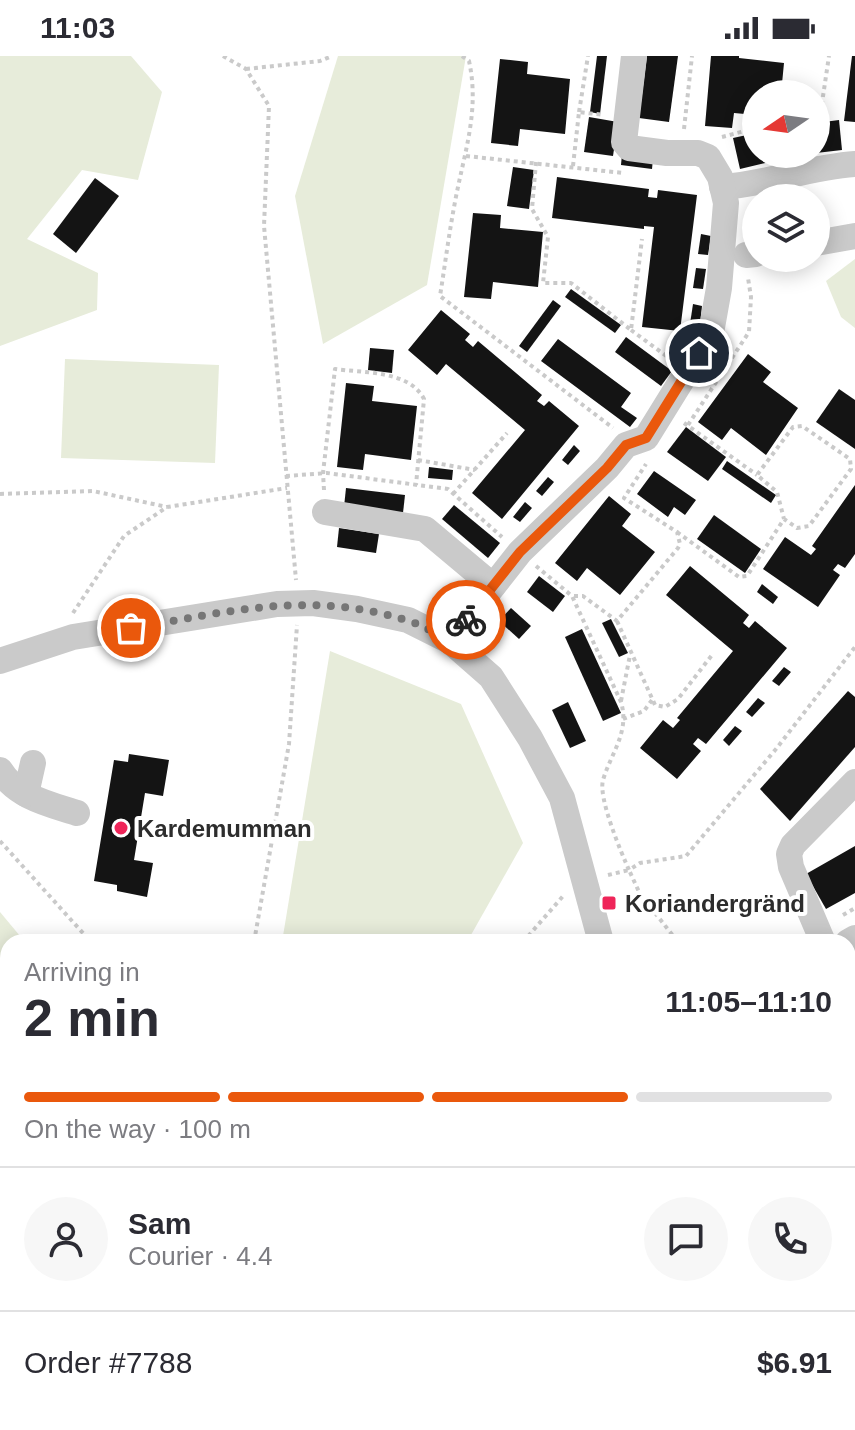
<!DOCTYPE html>
<meta charset="utf-8">
<style>
body{margin:0;font-family:Helvetica,sans-serif;background:#f7f7f7;color:#2b2b33;height:100vh;display:flex;flex-direction:column;font-size:30px;white-space:nowrap}
*{box-sizing:border-box;margin:0}
p{font-size:26px;color:#7c7c81}
.icon{flex:none;width:44px;height:44px;fill:none;stroke:currentColor;stroke-width:2;stroke-linecap:round;stroke-linejoin:round}
.map{position:relative;flex:1;overflow:hidden}
.sheet{position:absolute;left:0px;top:878px;width:856px;height:496px;display:flex;flex-direction:column;background:#fff;border-radius:24px 24px 0 0;box-shadow:0 4px 20px #0003}
.sheet>*{flex:none}
.needle{width:52px;rotate:257deg}
.buttons{position:absolute;left:742px;top:24px;display:grid;gap:16px}
.buttons a{display:grid;place-items:center;width:88px;height:88px;border-radius:50%;background:#fff;box-shadow:0 4px 20px #0003;font-size:40px}
.pin{position:absolute;display:grid;place-items:center;width:68px;height:68px;color:#fff;margin:-34px;border:4px solid #fff;border-radius:50%;box-shadow:0 2px 8px #0007}
.courier{position:absolute;display:grid;place-items:center;width:80px;height:80px;margin:-40px;border:6px solid #ea580c;border-radius:50%;background:#fff;color:#222;box-shadow:0 2px 10px #0007}
.headline em{font-style:normal;font-weight:700}
.headline div{display:flex;flex-direction:column-reverse}
.headline{display:flex;align-items:center;justify-content:space-between;height:136px;padding:0 24px}
h1{font-size:52px;font-weight:700;line-height:60px}
.bar{display:grid;grid-template-columns:repeat(4,1fr);gap:12px 8px;align-content:center;height:96px;padding:0 24px}
.bar i{height:10px;border-radius:6px;background:#e1e1e2}
.bar .active{background:#ea580c}
.bar p{grid-column:span 4}
.line{display:flex;align-items:center;gap:20px;padding:0 24px;border-top:2px solid #e1e1e2}
.line div{flex:1}
.round{display:grid;place-items:center;flex:none;width:84px;height:84px;border-radius:42px;background:#f7f7f7}
.status{display:flex;justify-content:space-between;align-items:center;height:56px;padding:0 40px;background:#fff;direction:ltr}
.status svg{height:22px;fill:currentColor}
.map>svg:first-child{display:block}
.green{fill:#e7ecda}
.building{fill:#141414}
.lines{fill:none;stroke-linecap:round;stroke-linejoin:round}
.path{stroke:#cacaca;stroke-width:4;stroke-dasharray:4 4;stroke-linecap:butt}
.minor{stroke:#cacaca;stroke-width:26}
.done{stroke:#767676;stroke-width:8;stroke-dasharray:0 14.4}
.route{stroke:#ea580c;stroke-width:10}
.poi-dot{fill:#ef2559;stroke:#fff;stroke-width:3}
.labels{text-anchor:middle;dominant-baseline:central;stroke-width:8;stroke-linejoin:round;paint-order:stroke}
.poi-label{font-size:24px;font-weight:bold;fill:#2d2d2d;stroke:#fff;text-anchor:start}
</style>
<div class="status"><b>11:03</b><svg viewBox="0 0 49 12"><path d="M0 12V9h3v3zM5 12V6h3v6zM10 12V3h3v9zM15 12V0h3v12zM26 1h20v11H26zM47 4h2v5h-2z"/></svg></div>
<div class="map">
<svg width="855" height="1374" viewBox="0 0 855 1374">
<rect width="100%" height="100%" fill="#fff"/>
<g class="green">
<polygon points="0,0 131,0 162,36 138,124 82,114 27,183 98,217 97,254 0,290 0,294"/>
<polygon points="338,0 466,0 427,229 323,288 295,140"/>
<polygon points="855,203 855,272 841,261 826,225"/>
<polygon points="65,303 219,309 215,407 61,402"/>
<polygon points="330,595 461,648 523,787 467,886 282,886"/>
<polygon points="0,856 25,886 8,886 8,1124 0,1111"/>
<polygon points="855,918 855,1257 848,1258 848,922"/>
<polygon points="8,1266 8,1366 83,1366 78,1374 0,1374 0,1268"/>
<polygon points="640,1366 694,1366 693,1374 639,1374"/>
</g>
<g class="building">
<polygon points="597,0 607,0 600,58 590,56"/>
<polygon points="647,0 678,0 669,66 639,62"/>
<polygon points="711,0 739,0 739,2 784,7 781,38 756,38 756,59 734,57 732,72 705,70"/>
<polygon points="852,0 855,0 855,66 844,65"/>
<polygon points="500,3 528,6 527,18 570,23 565,78 520,73 518,90 491,87"/>
<polygon points="589,61 618,66 613,100 584,96"/>
<polygon points="839,64 842,94 816,97 816,67"/>
<polygon points="756,77 756,98 799,99 740,113 733,82"/>
<polygon points="622,98 653,103 652,113 621,109"/>
<polygon points="513,111 534,114 529,153 507,150"/>
<polygon points="557,121 649,133 648,141 657,142 658,134 697,139 680,275 642,271 654,171 644,170 644,173 552,162"/>
<polygon points="95,122 119,140 76,197 53,178"/>
<polygon points="473,157 501,159 500,172 543,176 538,231 493,226 491,243 464,241"/>
<polygon points="701,178 711,180 708,199 698,198"/>
<polygon points="696,212 706,213 703,233 693,232"/>
<polygon points="571,233 621,269 615,277 565,241"/>
<polygon points="553,244 561,250 527,296 519,290"/>
<polygon points="693,248 702,250 700,269 690,268"/>
<polygon points="441,254 470,278 465,284 473,291 478,285 542,339 537,345 544,350 549,345 579,370 502,463 472,437 525,374 446,308 437,319 408,294"/>
<polygon points="626,281 672,315 661,330 615,296"/>
<polygon points="558,283 631,337 621,351 637,362 630,371 541,305"/>
<polygon points="370,292 394,294 392,317 368,314"/>
<polygon points="748,298 771,316 763,326 798,352 766,399 731,372 722,384 698,366"/>
<polygon points="346,327 374,330 372,345 417,350 411,404 365,398 363,414 337,411"/>
<polygon points="839,333 855,344 855,393 816,366"/>
<polygon points="686,371 726,401 708,425 667,396"/>
<polygon points="574,389 580,395 568,409 562,404"/>
<polygon points="727,405 776,439 771,447 722,413"/>
<polygon points="429,411 453,414 452,424 428,422"/>
<polygon points="654,415 696,444 685,459 674,451 668,461 637,438"/>
<polygon points="548,421 554,426 542,440 536,435"/>
<polygon points="855,429 855,498 845,512 838,508 833,514 840,519 818,551 763,513 785,481 811,499 816,493 812,490"/>
<polygon points="346,432 405,439 403,457 344,451"/>
<polygon points="609,440 631,458 622,470 655,496 620,539 587,512 577,525 555,507"/>
<polygon points="525,446 532,452 520,466 513,461"/>
<polygon points="454,449 500,487 488,502 442,463"/>
<polygon points="714,459 761,493 745,517 697,483"/>
<polygon points="339,472 379,478 376,497 337,491"/>
<polygon points="690,510 749,559 743,567 749,572 755,565 787,592 706,688 698,682 693,688 701,695 677,723 640,692 663,664 673,672 680,664 677,662 733,595 666,539"/>
<polygon points="539,520 565,540 553,556 527,536"/>
<polygon points="762,528 778,541 773,548 757,536"/>
<polygon points="511,552 531,570 519,583 499,565"/>
<polygon points="611,563 628,597 619,601 602,567"/>
<polygon points="582,573 621,657 603,665 565,581"/>
<polygon points="784,611 791,616 779,630 772,625"/>
<polygon points="848,635 855,641 855,691 790,765 760,733"/>
<polygon points="758,642 765,647 752,661 746,656"/>
<polygon points="568,646 586,685 570,692 552,654"/>
<polygon points="735,670 742,675 729,690 723,684"/>
<polygon points="129,698 169,704 163,740 145,737 134,804 153,807 147,841 117,835 117,829 94,825 114,704 128,706"/>
<polygon points="855,790 855,837 826,853 806,818"/>
<polygon points="848,1318 855,1319 855,1349 848,1349"/>
<polygon points="403,1366 490,1366 490,1374 402,1374"/>
<polygon points="502,1366 567,1372 567,1374 501,1374"/>
<polygon points="794,1366 808,1366 808,1374 793,1374"/>
</g>
<g class="lines">
<g class="path">
<polyline points="223,0 246,13 269,50 264,170 296,524"/>
<path d="M462,0L469,5C480,55 464,97 455,146C449,177 445,209 440,240L613,372"/>
<polyline points="246,13 320,5 332,0"/>
<polyline points="816,55 822,47 829,0"/>
<polyline points="579,56 588,0"/>
<polyline points="684,73 692,0"/>
<polyline points="722,81 756,72"/>
<polyline points="466,100 623,117"/>
<polyline points="536,106 532,153 548,181 543,227 571,227 631,274 642,183"/>
<polyline points="573,110 579,56 604,59"/>
<polyline points="631,274 669,302"/>
<polyline points="684,367 757,419"/>
<polyline points="688,369 749,276 751,241 748,222"/>
<polyline points="418,404 475,414"/>
<polyline points="286,420 327,417 448,433 502,481"/>
<path d="M324,434L323,417L335,313C363,317 409,314 424,343L416,429"/>
<polyline points="0,438 93,435 167,451"/>
<polyline points="453,438 507,377"/>
<polyline points="677,476 739,521 747,520 784,463 797,472 809,470 851,413 850,403 802,370 793,371 757,419 777,436 784,463"/>
<path d="M536,510L572,540L621,646C630,676 611,697 603,724C598,742 621,796 629,814L640,807L686,800L776,693L855,591"/>
<polyline points="574,540 583,540 617,565 678,492 680,488 677,476 624,442 646,408"/>
<polyline points="73,557 124,480 167,451 287,432"/>
<polyline points="617,565 655,649 665,651 678,643 712,599"/>
<polyline points="621,645 630,599"/>
<polyline points="623,663 644,655 652,644"/>
<polyline points="0,785 91,886"/>
<polyline points="608,819 629,814 640,838 678,886"/>
<polyline points="843,859 855,852"/>
<polyline points="254,886 289,688 297,569"/>
<polyline points="523,886 564,839"/>
<polyline points="848,1357 855,1357"/>
<polyline points="167,1374 175,1369"/>
<polyline points="385,1374 386,1366"/>
<polyline points="494,1374 496,1366"/>
<polyline points="774,1374 775,1366"/>
<polyline points="819,1374 820,1366"/>
</g>
<g class="minor">
<path d="M722,131C767,128 810,111 855,108"/>
<polyline points="816,187 855,180"/>
<polyline points="746,199 756,198"/>
<polyline points="325,456 425,473 493,530"/>
<polyline points="450,585 520,496 607,412 626,389 646,382 711,277 719,232 726,147 720,121 708,101 698,97 667,97 629,92 624,86 634,0"/>
<polyline points="0,605 73,581 277,548 313,547 357,553 408,564 450,585 491,621 530,682 562,742 601,886"/>
<path d="M0,714C16,741 49,748 77,757"/>
<polyline points="26,738 33,707"/>
<polyline points="823,886 791,811 789,798 793,789 855,726"/>
<polyline points="848,886 855,882"/>
<polyline points="848,1289 855,1290"/>
<polyline points="615,1374 616,1366"/>
<polyline points="725,1374 726,1366"/>
</g>
</g>
<g class="lines">
<path class="done" d="M131,572C229,556 308,534 406,564C421,568 436,578 450,585L466,564"/>
<polyline class="route" points="466,564 520,496 607,412 626,389 646,382 699,297"/>
</g>
<g class="poi-dot">
<circle cx="121" cy="772" r="8"/>
<rect x="601" y="839" width="16" height="16" rx="4"/>
</g>
<g class="labels">
<g class="poi-label">
<text x="137" y="772">Kardemumman</text>
<text x="625" y="847">Koriandergränd</text>
</g>
</g>
</svg>
<div class="buttons">
<a><svg class="needle" viewBox="-14 -14 28 28"><path d="M0-13l5 13h-10z" fill="#e53935"/><path d="M0 13l5-13h-10z" fill="#7c7c81"/></svg></a>
<a><svg class="icon" aria-label="layers" viewBox="0 0 24 24"><path d="M12 4l9 5-9 5-9-5zM3 14l9 5 9-5"/></svg></a>
</div>
<div class="pin" style="left:131px;top:572px;background:#ea580c"><svg class="icon" aria-label="bag" viewBox="0 0 24 24"><path d="M5 8h14l-1 12H6zM9 8a3 3 0 0 1 6 0"/></svg></div>
<div class="pin" style="left:699px;top:297px;background:#1f2937"><svg class="icon" aria-label="home" viewBox="0 0 24 24"><path d="M3 11l9-7 9 7M6 9v11h12V9"/></svg></div>
<div class="courier" style="left:466px;top:564px"><svg class="icon" aria-label="bike" viewBox="0 0 24 24"><circle cx="6" cy="16" r="4"/><circle cx="18" cy="16" r="4"/><path d="M6 16l4-8h5l3 8M10 8l3 8H6M13 5h3"/></svg></div>
<section class="sheet">
<div class="headline"><div><h1>2 min</h1><p>Arriving in</p></div><em>11:05–11:10</em></div>
<div class="bar"><i class="active"></i><i class="active"></i><i class="active"></i><i></i><p>On the way · 100 m</p></div>
<div class="line" style="height:144px"><a class="round"><svg class="icon" aria-label="person" viewBox="0 0 24 24"><circle cx="12" cy="8" r="4"/><path d="M4 21q1-7 8-7t8 7"/></svg></a><div><b>Sam</b><p>Courier · 4.4</p></div><a class="round"><svg class="icon" aria-label="chat" viewBox="0 0 24 24"><path d="M4 5h16v11H9l-5 4z"/></svg></a><a class="round"><svg class="icon" aria-label="phone" viewBox="0 0 24 24"><path d="M5 4h4l2 5-3 2q2 4 5 5l2-3 5 2v4C11 20 4 13 5 4z"/></svg></a></div>
<div class="line" style="height:104px"><div>Order #7788</div><b>$6.91</b></div>
</section>
</div>
